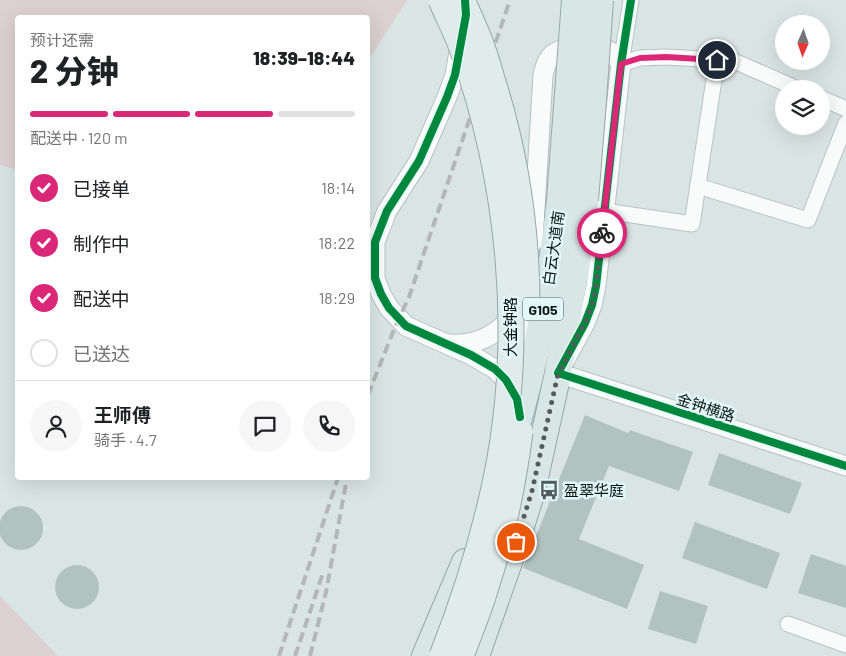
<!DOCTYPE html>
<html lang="zh">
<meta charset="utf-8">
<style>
body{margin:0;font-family:Barlow,"Noto Sans SC",sans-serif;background:#f6f6f6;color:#202124;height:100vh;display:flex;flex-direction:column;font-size:19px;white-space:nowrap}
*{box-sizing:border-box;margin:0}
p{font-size:16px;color:#757577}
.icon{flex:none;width:28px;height:28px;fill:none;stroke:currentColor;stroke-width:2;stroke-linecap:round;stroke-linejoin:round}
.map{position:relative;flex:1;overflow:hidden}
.sheet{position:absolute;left:15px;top:15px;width:355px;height:465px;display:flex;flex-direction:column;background:#fff;border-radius:5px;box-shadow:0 5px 20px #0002}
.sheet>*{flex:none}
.needle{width:32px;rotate:182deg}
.controls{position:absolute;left:775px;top:15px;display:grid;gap:10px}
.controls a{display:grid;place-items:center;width:55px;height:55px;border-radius:50%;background:#fff;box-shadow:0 5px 20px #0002;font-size:25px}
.pin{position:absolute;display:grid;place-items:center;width:42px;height:42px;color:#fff;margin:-21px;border:2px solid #fff;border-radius:50%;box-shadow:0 1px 5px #0007}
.courier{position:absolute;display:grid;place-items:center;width:50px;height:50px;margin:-25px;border:4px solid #db2777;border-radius:50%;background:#fff;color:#222;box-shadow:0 1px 6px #0007}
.headline em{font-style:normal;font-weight:800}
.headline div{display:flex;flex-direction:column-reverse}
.headline{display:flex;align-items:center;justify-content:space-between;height:85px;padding:0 15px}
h1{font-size:32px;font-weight:800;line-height:38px}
.bar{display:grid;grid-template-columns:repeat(4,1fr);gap:8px 5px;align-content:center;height:60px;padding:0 15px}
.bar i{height:6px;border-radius:4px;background:#e0e0e0}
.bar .active{background:#db2777}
.bar p{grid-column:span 4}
.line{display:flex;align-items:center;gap:12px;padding:0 15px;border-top:1px solid #e0e0e0}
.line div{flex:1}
.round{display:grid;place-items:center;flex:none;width:52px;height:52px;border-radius:26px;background:#f6f6f6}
ol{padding:0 15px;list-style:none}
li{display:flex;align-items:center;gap:15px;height:55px}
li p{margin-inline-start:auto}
li .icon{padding:5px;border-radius:50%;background:#db2777;color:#fff;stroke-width:4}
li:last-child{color:#757577}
li i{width:28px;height:28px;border:2px solid #e0e0e0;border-radius:50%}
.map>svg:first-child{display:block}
.green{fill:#dcd0d0}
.building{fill:#b2c2c1}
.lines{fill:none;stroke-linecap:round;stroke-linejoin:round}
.minor-casing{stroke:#b9c2c1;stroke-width:17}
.tertiary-casing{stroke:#b9c2c1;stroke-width:21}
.trunk-casing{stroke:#93a9a8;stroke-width:28}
.minor{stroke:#f9fbfb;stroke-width:15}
.tertiary{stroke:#f9fbfb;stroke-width:19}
.trunk{stroke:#d8e6e5;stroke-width:26}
.rail{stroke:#b4b7b6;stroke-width:4;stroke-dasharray:10 5;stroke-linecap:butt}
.primary-bridge-casing{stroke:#93a9a8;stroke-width:27;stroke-linecap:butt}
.trunk-bridge-casing{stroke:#93a9a8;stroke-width:28;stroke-linecap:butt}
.primary-bridge{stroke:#e0ebeb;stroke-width:25}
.trunk-bridge{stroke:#d8e6e5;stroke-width:26}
.cycleway-casing{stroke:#e1f8f6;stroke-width:11}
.cycleway{stroke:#00873e;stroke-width:8}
.done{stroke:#535c5c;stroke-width:5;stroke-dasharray:0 9}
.route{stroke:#db2777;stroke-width:6}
.labels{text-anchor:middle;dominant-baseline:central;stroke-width:5;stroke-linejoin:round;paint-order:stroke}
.shield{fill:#e1f8f6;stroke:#4b5856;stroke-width:1}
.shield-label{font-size:14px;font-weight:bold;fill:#0b1312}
.street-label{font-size:15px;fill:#0b1312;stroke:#e1f8f6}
.poi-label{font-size:15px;fill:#0b1312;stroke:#e1f8f6;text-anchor:start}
</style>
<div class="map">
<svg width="846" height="656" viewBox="0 0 846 656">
<rect width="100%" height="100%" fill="#d9e5e4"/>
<g class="green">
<polygon points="0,0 407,0 368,61 368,18 18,18 17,170 0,165"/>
<polygon points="0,596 58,656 0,656"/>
</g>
<g class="building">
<polygon points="585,415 628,433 630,430 693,452 679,491 609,466 579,539 644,565 627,609 523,568"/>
<polygon points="719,453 802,483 790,514 708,485"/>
<circle cx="21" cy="528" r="22"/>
<polygon points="695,522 780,553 767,589 682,558"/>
<polygon points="811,554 846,566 846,608 798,593"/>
<circle cx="77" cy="587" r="22"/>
<polygon points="660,591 708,606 696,644 648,629"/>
</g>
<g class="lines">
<defs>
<g id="minor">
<polyline points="631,0 621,64 640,58 666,57 734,61 798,89"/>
<polyline points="821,98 846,109"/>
<polyline points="698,186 808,220 846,123"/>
<polyline points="605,211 692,224 717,60"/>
<polyline points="788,624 846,645"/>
</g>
<g id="tertiary">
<polyline points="460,46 455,75 447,97 419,161 387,211 375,242 375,278 381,294 389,308 406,326 471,355 495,369 506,380 513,392"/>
<path d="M533,242L543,75C545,67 547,59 553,54C565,45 594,46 607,50C614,53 617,58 621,64L596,286L592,305L585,323L558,373L846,466"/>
<path d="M450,344C467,345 484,341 498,330C504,326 510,319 515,314"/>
<polyline points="526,352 529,292"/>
</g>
<g id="trunk">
<path d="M508,454C535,372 550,286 560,200"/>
<polyline points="425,656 465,562"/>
<polyline points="476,656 516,542 532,491 558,373 578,255 585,200"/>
</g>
</defs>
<use href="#minor" class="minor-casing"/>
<use href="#tertiary" class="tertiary-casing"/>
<use href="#trunk" class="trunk-casing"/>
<use href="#minor" class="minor"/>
<use href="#tertiary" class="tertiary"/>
<use href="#trunk" class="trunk"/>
<g class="rail">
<polyline points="368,395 395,327 409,297 510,0"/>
<polyline points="279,656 338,478"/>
<polyline points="295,656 323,573"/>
<polyline points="310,656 326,592 347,478"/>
</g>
<defs>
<g id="primary-bridge">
<path d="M441,0C448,16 456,32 462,48C511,184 525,338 496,479C483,540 465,598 442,656"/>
<path d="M462,0C468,13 474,26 479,39C484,51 488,65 492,79C515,151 527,228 527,305"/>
<path d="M461,656C469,634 478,613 485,590C502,539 513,486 520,432"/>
</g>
<g id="trunk-bridge">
<polyline points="560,200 575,0"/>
<polyline points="585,200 593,101 600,0"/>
</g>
</defs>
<use href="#primary-bridge" class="primary-bridge-casing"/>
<use href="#trunk-bridge" class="trunk-bridge-casing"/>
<use href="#primary-bridge" class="primary-bridge"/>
<use href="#trunk-bridge" class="trunk-bridge"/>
<defs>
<g id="cycleway">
<polyline points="465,0 466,15 455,75 447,97 419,161 387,211 375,242 375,278 381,294 389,308 406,326 471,355 495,369 506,380 517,399 520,417"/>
<polyline points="631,0 621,64 596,286 592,305 585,323 558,373 846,466"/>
</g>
</defs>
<use href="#cycleway" class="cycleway-casing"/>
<use href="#cycleway" class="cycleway"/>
</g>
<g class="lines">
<polyline class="done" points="516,542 532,491 558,374 585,323 592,305 596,286 602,233"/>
<polyline class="route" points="602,233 621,64 640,58 666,57 717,60"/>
</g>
<defs>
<symbol id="bus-bare" viewBox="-9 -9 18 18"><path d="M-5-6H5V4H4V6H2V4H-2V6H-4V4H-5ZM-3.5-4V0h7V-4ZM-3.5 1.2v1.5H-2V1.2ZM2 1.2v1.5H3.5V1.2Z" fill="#535c5c" stroke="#e1f8f6" stroke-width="2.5" paint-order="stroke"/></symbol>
</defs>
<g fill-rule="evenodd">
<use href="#bus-bare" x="535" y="476" width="28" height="28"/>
</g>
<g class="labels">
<rect class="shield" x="523" y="297.5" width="40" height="23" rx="4"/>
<g class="shield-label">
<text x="543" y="309">G105</text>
</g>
<g class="street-label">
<text transform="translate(553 248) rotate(-82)">白云大道南</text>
<text transform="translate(510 327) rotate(-90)">大金钟路</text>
<text transform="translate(706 407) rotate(18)">金钟横路</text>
</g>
<g class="poi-label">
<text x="564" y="490">盈翠华庭</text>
</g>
</g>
</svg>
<div class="controls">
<a><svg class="needle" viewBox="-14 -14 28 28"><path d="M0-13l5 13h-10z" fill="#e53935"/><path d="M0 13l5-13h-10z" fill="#757577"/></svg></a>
<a><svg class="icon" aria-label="layers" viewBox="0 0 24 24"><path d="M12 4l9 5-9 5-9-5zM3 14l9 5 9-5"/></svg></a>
</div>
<div class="pin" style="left:516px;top:542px;background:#ea580c"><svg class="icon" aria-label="bag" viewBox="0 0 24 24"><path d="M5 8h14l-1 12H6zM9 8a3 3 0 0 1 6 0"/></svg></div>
<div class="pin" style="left:717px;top:60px;background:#1f2937"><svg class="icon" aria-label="home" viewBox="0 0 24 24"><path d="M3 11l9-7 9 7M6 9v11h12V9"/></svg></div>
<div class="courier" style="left:602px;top:233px"><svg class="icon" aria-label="bike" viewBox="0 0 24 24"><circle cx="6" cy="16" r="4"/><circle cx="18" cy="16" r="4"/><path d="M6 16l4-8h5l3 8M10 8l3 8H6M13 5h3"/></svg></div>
<section class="sheet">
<div class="headline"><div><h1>2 分钟</h1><p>预计还需</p></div><em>18:39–18:44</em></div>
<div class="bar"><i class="active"></i><i class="active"></i><i class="active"></i><i></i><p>配送中 · 120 m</p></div>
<ol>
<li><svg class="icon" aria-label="check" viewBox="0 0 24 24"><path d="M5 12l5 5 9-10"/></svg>已接单<p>18:14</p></li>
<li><svg class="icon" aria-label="check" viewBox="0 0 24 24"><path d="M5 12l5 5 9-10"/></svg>制作中<p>18:22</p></li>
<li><svg class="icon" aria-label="check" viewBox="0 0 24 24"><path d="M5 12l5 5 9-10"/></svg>配送中<p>18:29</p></li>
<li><i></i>已送达</li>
</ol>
<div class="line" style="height:90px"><a class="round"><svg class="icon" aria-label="person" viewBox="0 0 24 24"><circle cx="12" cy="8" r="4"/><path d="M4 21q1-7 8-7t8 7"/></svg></a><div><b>王师傅</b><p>骑手 · 4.7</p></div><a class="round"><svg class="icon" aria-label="chat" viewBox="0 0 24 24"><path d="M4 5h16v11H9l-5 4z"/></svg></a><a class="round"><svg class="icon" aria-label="phone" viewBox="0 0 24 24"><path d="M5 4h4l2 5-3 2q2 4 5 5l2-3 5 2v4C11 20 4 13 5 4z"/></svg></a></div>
</section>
</div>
